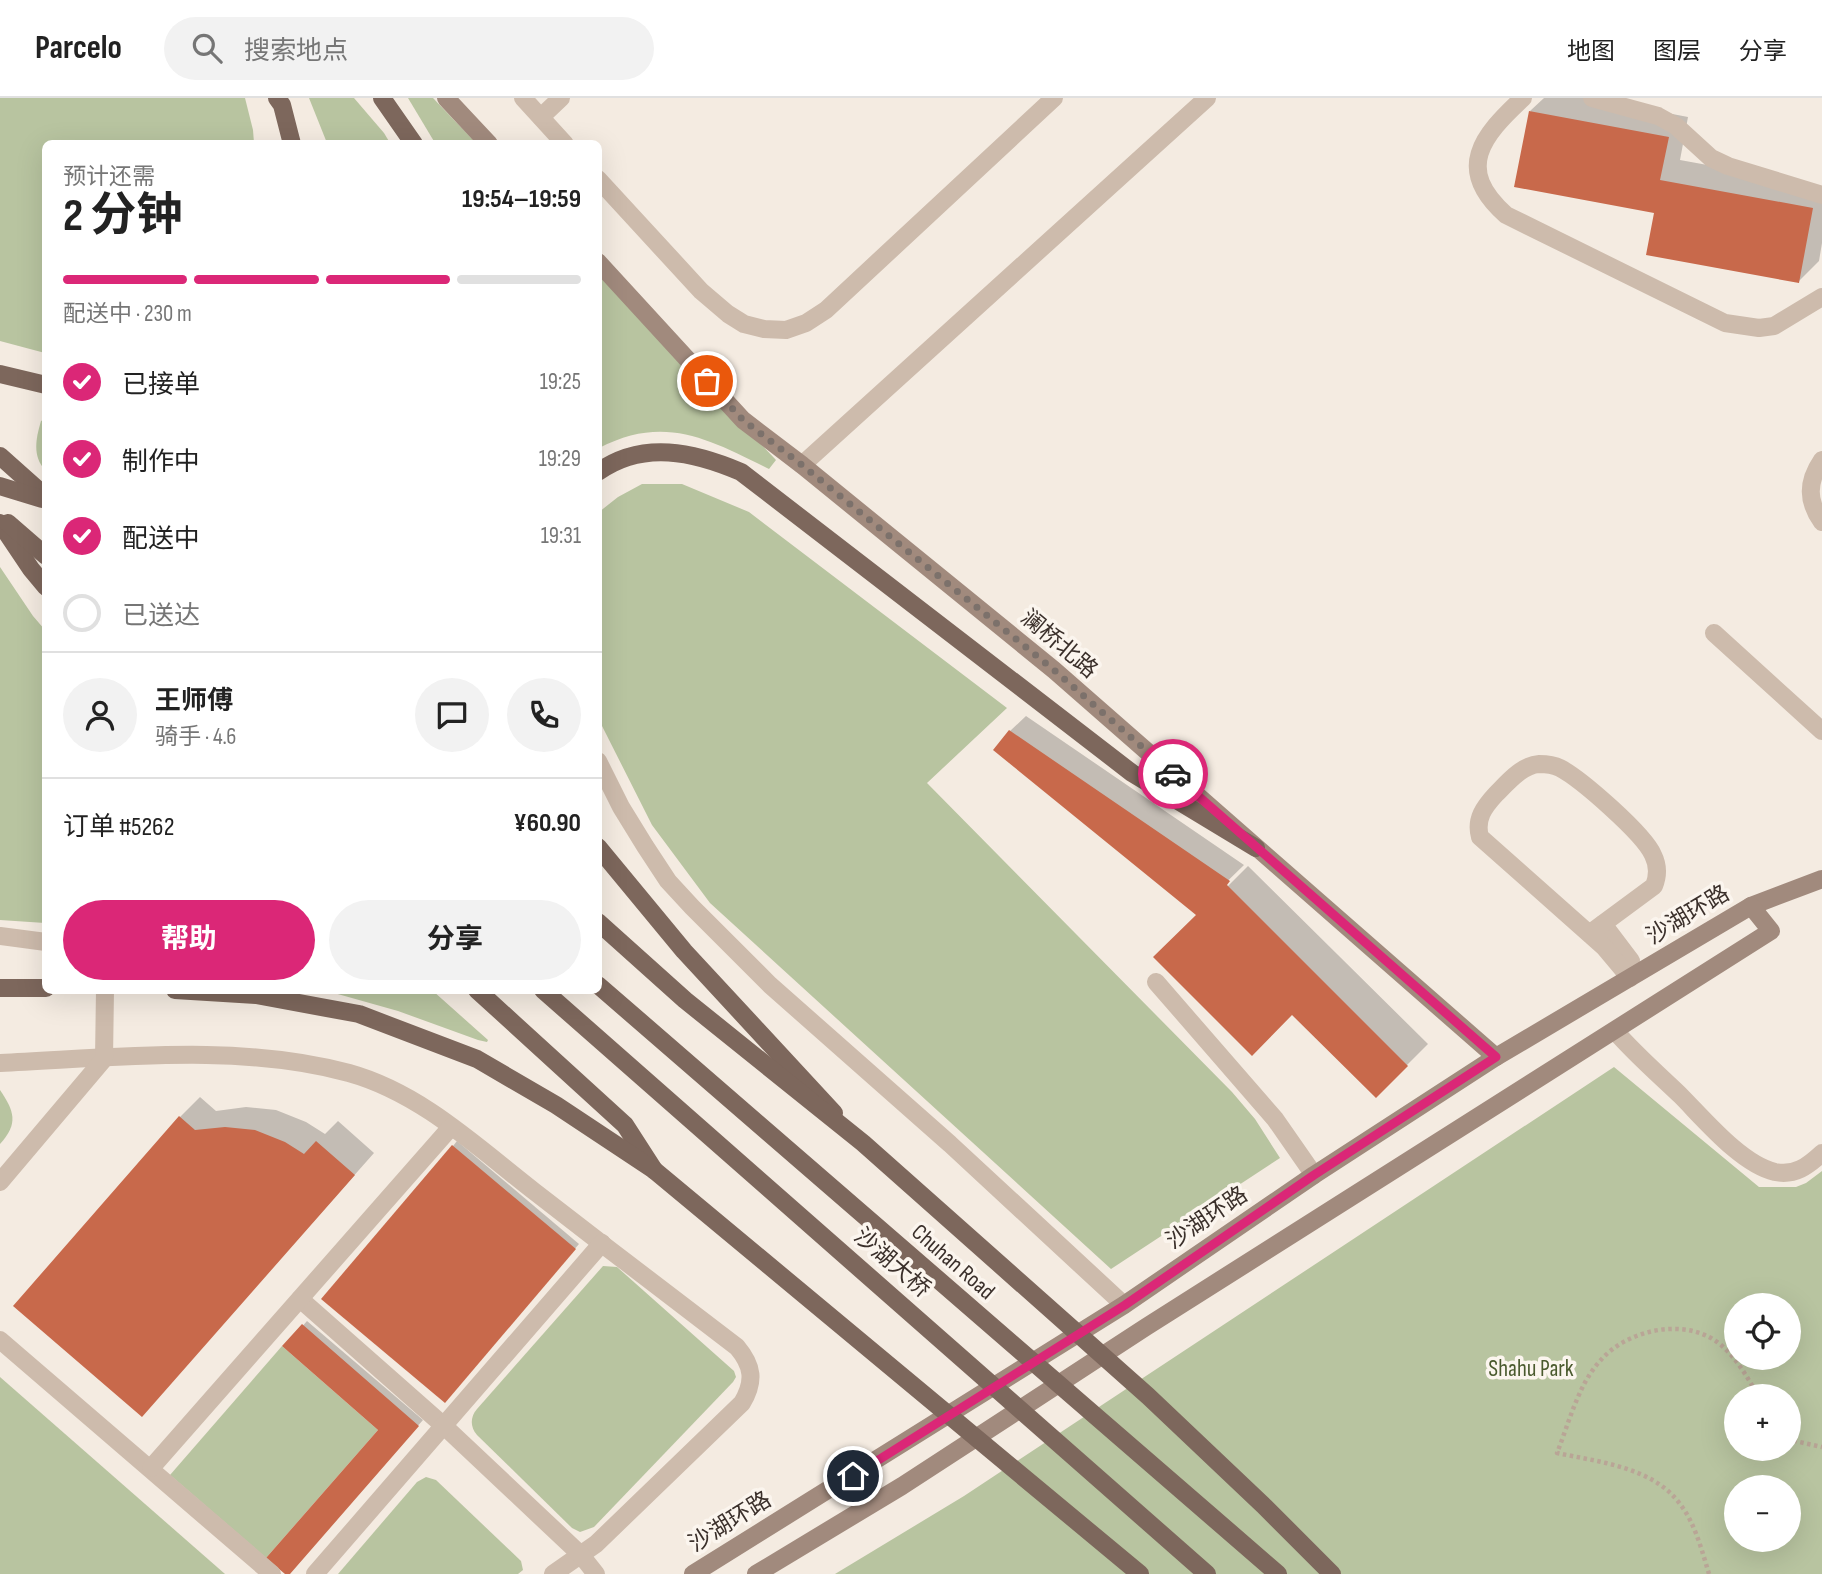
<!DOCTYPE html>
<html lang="zh">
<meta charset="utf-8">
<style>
body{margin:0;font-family:"Sofia Sans Condensed","Noto Sans SC",sans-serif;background:#f2f2f2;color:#222;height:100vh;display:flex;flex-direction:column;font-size:26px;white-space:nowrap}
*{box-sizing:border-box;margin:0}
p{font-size:23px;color:#767676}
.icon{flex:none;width:38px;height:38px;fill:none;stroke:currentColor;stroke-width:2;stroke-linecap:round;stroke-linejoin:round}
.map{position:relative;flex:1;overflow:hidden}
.panel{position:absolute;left:42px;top:42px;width:560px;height:854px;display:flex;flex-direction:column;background:#fff;border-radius:10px;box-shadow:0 7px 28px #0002}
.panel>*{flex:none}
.buttons{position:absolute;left:1724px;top:1195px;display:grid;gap:14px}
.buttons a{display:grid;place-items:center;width:77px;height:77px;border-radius:50%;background:#fff;box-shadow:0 7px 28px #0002;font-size:35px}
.pin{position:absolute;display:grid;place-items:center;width:60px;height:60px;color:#fff;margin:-30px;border:4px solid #fff;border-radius:50%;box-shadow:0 2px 7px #0007}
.courier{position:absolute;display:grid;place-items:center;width:70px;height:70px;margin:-35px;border:5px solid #db2777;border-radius:50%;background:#fff;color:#222;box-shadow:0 2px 9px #0007}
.overview em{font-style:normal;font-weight:700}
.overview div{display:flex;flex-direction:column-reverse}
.overview{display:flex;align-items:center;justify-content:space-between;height:119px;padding:0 21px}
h1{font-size:46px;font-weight:700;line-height:52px}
.bar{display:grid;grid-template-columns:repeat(4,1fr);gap:10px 7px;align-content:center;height:84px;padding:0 21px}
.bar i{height:9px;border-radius:5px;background:#e0e0e0}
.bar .current{background:#db2777}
.bar p{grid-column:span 4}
.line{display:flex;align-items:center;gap:18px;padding:0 21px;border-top:2px solid #e0e0e0}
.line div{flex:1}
.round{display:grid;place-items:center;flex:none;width:74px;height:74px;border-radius:37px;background:#f2f2f2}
ol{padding:0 21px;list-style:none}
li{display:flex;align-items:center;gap:21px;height:77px}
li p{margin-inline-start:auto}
li .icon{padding:7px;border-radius:50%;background:#db2777;color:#fff;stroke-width:4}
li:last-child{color:#767676}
li i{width:38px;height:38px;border:4px solid #e0e0e0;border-radius:50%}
.action{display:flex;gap:14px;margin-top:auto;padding:14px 21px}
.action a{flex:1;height:80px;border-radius:42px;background:#db2777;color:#fff;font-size:28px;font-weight:700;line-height:80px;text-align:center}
.action a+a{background:#f2f2f2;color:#222}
header{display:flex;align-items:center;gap:42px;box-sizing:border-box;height:98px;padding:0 35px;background:#fff;border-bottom:2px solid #e0e0e0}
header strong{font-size:33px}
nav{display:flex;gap:38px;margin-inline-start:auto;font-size:24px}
.search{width:490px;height:63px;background:#f2f2f2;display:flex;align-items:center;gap:18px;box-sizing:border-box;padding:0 24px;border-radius:38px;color:#767676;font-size:26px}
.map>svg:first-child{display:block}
.green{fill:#b8c4a0;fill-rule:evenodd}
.shadow{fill:#0003}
.building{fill:#c8694b}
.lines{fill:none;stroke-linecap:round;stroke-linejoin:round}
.path{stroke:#b9a596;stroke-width:4.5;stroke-dasharray:3.5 3.5;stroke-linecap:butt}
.lane{stroke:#cdbbac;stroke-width:18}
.street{stroke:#cdbbac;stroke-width:18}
.secondary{stroke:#a18a7d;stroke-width:18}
.primary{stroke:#7d675c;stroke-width:18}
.primary-bridge{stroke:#7d675c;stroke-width:18}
.done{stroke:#7c716b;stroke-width:7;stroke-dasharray:0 12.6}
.route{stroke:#db2777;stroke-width:9}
.labels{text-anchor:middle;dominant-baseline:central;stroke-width:7;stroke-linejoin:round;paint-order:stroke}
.street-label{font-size:23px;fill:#3b302b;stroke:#fbf5ee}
.park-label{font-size:23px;fill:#4a5a2e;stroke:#fbf5ee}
</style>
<header>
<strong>Parcelo</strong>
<div class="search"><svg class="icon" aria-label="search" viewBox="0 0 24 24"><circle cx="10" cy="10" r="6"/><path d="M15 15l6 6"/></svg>搜索地点</div>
<nav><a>地图</a><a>图层</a><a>分享</a></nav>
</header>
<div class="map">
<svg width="1822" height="1476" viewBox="0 0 1822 1476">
<rect width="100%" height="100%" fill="#f4ebe1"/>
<g class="green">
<polygon points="0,0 245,0 253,32 254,45 46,46 45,255 0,243"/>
<polygon points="309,0 354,0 384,35 390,45 327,45"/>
<polygon points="408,0 433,0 476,45 435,45"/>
<path d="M598,175L776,362L769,371C709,341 664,316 599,350Z"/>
<path d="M45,321V372C32,358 36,340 41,323Z"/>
<polygon points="642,386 682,386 749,414 1007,610 927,685 1232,994 1255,1021 1280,1060 1111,1171 710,805 652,727 599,622 599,414 618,399"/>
<polygon points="0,469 33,518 45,532 45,825 0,822"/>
<polygon points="327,893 433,893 488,942 487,944 478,942 398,913"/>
<path d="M1614,969L1759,1089H1796L1806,1085L1822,1073V1476H835L964,1398ZM1736,1208H1788V1260H1736ZM1736,1298H1788V1351H1736ZM1736,1390H1788V1442H1736Z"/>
<path d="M0,992C14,1013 19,1025 0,1046Z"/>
<path d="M603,1168L617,1169L734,1273L736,1279L733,1284L594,1429L580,1434L572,1430L477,1337C470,1329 470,1319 477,1311Z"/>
<polygon points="282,1248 378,1332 266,1460 170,1377"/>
<polygon points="0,1279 225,1476 0,1476"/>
<polygon points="426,1379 436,1382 521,1463 523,1472 518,1476 338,1476 417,1384"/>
</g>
<g class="shadow">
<polygon points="1544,0 1589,0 1688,19 1680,62 1822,88 1822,145 1819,163 1798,184 1656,114 1530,13"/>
<polygon points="1026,618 1244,767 1205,805 1208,808 1248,768 1428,946 1376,998 1198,817 1010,633"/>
<polygon points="200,999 216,1013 246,1009 276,1012 306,1024 325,1036 338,1023 374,1055 142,1317 180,1019"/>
<polygon points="457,1043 579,1146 449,1298 453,1048"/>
<polygon points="307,1223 423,1322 287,1476 380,1332 285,1248"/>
</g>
<g class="building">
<polygon points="1529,13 1669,39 1660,82 1813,110 1799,185 1646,157 1654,115 1514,89"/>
<polygon points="1009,632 1230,783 1227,787 1408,968 1376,1000 1292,917 1252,958 1153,859 1196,817 993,652"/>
<polygon points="179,1018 195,1032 225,1029 255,1032 285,1044 304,1056 316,1043 355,1077 142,1319 13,1208"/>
<polygon points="452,1047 576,1151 445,1305 321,1201"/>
<polygon points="302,1226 419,1328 290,1476 285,1476 266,1460 378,1332 282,1248"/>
</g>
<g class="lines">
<g class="path">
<polyline points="1788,1338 1795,1343 1822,1349"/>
<path d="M1709,1476C1702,1453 1695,1425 1680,1406C1653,1369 1599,1364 1557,1355C1569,1325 1578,1287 1600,1263C1627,1231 1687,1218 1721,1247C1737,1261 1748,1280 1758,1298"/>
</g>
<g class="lane">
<polyline points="523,0 565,46"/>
<path d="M1523,0C1482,38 1454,71 1506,117L1725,225L1759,230L1774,228L1822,199"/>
<polyline points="1592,0 1658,18 1676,28 1711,60 1728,68 1822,97"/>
<polyline points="541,19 561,0"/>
<polyline points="598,81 701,193 728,216 744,226 764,231 786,232 806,225 826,212 1054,0"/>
<path d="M1822,362C1807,384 1807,403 1822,424"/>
<polyline points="802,367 1207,0"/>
<polyline points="1714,535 1822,633"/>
<polyline points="1603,826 1631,863"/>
<path d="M1589,836L1654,788C1658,778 1658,767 1653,757C1644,736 1581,681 1560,670C1554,667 1546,666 1539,666C1522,667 1507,685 1496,696C1484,709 1475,721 1480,739L1604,849L1630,880"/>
<polyline points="1156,884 1275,1021 1314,1077"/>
<path d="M1615,933C1635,956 1658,976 1680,997C1704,1021 1741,1066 1775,1074C1795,1078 1808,1068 1822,1055"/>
<path d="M0,965C113,960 239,945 349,975C421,995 477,1049 535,1094C602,1146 670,1198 737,1249C753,1268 755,1283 742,1305L596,1446L553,1476"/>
<polyline points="0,1084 104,961 105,892"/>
<polyline points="300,1201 444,1328 581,1457 596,1476"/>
<polyline points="0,1242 272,1476"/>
<polyline points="151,1370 451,1029"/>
<polyline points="315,1476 602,1145"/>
</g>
<g class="street">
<polyline points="598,663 621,709 645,748 668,783 692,809 770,887 950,1046 1124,1207"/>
<polyline points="0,838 46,844"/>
</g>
<g class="secondary">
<polyline points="446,0 489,46"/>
<polyline points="598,164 743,322 802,367 1054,572 1496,959"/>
<polyline points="1751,808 1822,781"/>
<polyline points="693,1476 1124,1207 1314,1077 1496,959 1751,808 1771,833 1146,1229 902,1388 756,1476"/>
</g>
<g class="primary">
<polyline points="277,0 282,7 292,46"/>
<polyline points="382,0 414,46"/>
<polyline points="0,276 46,287"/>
<polyline points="0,358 46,399"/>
<path d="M598,374C643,342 694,354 741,374L1132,675L1256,750"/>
<polyline points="0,388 42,401"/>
<polyline points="0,425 31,471 46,489"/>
<polyline points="8,425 46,458"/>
<polyline points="598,749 684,853 834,1015"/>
<polyline points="0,890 46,890"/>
<polyline points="477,892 625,1027 654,1072"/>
</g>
<g class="primary-bridge">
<polyline points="598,824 685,902 863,1045 1148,1298 1263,1407 1332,1476"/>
<polyline points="598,887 1278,1476"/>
<polyline points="175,892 256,897 359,916 477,961 556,1007 654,1072 1140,1476"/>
<polyline points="543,892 1207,1476"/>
</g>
</g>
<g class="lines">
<polyline class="done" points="707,283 743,322 802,367 1054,572 1173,676"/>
<polyline class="route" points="853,1378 1125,1207 1314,1077 1496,959 1173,676"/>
</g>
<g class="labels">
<g class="street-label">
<text transform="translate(1059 546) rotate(40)">澜桥北路</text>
<text transform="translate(1688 817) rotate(-31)">沙湖环路</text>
<text transform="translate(1207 1120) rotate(-34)">沙湖环路</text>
<text transform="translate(953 1164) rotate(41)">Chuhan Road</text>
<text transform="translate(892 1165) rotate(41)">沙湖大桥</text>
<text transform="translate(730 1424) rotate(-32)">沙湖环路</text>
</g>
<g class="park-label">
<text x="1531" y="1271">Shahu Park</text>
</g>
</g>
</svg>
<div class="buttons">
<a><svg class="icon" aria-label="locate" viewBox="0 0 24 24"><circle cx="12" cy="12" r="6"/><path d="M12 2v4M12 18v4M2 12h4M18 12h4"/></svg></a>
<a>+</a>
<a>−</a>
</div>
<div class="pin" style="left:707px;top:283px;background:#ea580c"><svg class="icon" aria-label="bag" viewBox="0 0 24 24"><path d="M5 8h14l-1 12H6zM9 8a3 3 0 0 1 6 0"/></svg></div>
<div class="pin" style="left:853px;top:1378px;background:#1f2937"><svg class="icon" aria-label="home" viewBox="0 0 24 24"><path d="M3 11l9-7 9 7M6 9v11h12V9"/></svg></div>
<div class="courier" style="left:1173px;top:676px"><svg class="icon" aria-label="car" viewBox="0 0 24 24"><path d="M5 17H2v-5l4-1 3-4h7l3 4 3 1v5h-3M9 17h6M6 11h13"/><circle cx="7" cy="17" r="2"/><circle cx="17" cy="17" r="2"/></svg></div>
<section class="panel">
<div class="overview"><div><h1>2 分钟</h1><p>预计还需</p></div><em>19:54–19:59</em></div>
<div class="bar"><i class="current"></i><i class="current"></i><i class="current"></i><i></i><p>配送中 · 230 m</p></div>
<ol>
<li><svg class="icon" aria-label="check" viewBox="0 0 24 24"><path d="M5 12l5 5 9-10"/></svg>已接单<p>19:25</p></li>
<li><svg class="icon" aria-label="check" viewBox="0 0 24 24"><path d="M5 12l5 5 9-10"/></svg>制作中<p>19:29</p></li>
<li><svg class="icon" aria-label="check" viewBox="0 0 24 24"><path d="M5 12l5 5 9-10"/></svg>配送中<p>19:31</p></li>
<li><i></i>已送达</li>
</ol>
<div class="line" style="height:126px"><a class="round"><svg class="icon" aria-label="person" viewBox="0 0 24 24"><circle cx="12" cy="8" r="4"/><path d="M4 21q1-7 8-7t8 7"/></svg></a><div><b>王师傅</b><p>骑手 · 4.6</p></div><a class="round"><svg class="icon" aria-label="chat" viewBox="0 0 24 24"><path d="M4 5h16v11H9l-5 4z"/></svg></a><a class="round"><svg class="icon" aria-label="phone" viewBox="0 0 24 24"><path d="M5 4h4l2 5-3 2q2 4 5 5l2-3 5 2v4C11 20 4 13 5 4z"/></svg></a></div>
<div class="line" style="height:91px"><div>订单 #5262</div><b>¥60.90</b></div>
<div class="action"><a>帮助</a><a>分享</a></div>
</section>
</div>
